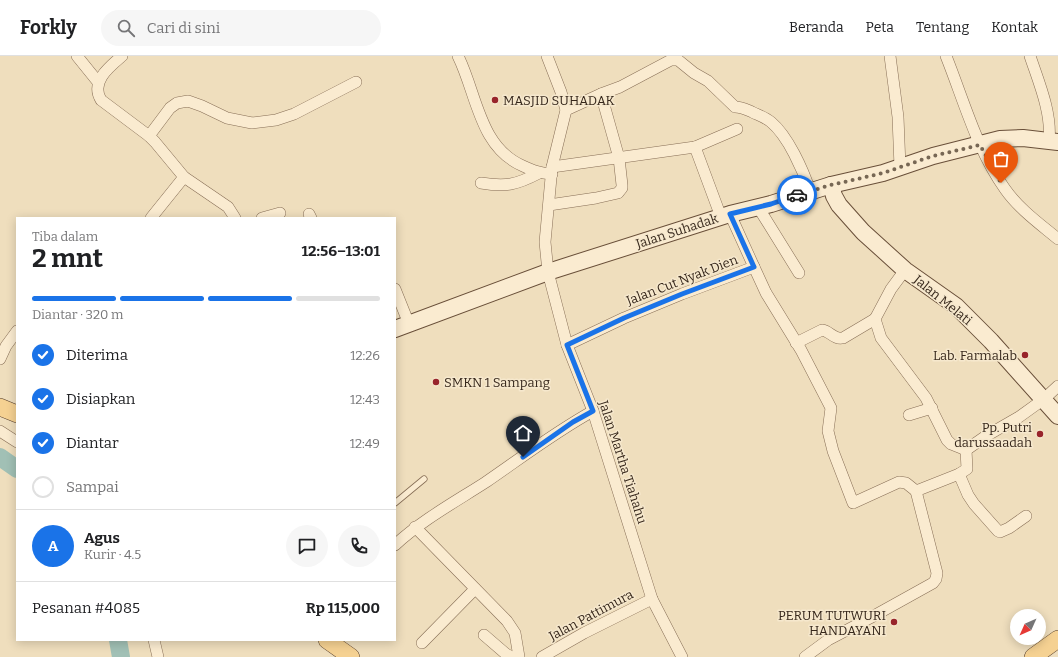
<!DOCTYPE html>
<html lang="id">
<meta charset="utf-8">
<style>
body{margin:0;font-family:Bitter,serif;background:#f6f6f6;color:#202124;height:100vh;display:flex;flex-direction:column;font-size:15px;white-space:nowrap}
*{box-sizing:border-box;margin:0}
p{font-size:13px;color:#757577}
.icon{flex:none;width:22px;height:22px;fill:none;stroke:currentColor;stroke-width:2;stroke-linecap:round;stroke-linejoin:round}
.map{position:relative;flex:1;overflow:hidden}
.side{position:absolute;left:16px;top:161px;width:380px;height:424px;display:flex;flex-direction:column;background:#fff;border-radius:0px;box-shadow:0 2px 10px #0003}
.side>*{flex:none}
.needle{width:26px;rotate:225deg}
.buttons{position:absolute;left:1010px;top:553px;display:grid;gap:8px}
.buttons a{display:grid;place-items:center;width:36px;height:36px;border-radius:50%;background:#fff;box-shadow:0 2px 10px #0003;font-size:20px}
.pin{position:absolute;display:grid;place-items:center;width:34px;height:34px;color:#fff;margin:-41px -17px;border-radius:50% 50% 50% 0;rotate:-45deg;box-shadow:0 0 4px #0007}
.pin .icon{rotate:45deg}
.courier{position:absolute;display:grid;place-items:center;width:40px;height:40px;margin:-20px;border:3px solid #1a73e8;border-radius:50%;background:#fff;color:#222;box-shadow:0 1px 5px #0007}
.head em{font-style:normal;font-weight:700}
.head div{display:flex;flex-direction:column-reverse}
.head{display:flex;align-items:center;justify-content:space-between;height:68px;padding:0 16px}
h1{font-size:26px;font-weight:700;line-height:30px}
.bar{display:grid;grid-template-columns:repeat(4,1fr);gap:6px 4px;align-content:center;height:48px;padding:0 16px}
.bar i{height:5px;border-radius:3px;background:#e0e0e0}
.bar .selected{background:#1a73e8}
.bar p{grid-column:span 4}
.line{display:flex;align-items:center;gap:10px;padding:0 16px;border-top:1px solid #e0e0e0}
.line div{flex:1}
.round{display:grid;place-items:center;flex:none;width:42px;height:42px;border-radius:21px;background:#f6f6f6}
ol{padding:0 16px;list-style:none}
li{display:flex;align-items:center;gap:12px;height:44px}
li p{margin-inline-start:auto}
li .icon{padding:4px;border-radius:50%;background:#1a73e8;color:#fff;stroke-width:4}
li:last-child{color:#757577}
li i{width:22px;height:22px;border:2px solid #e0e0e0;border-radius:50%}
header{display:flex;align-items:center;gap:24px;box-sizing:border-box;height:56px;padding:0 20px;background:#fff;border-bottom:1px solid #e0e0e0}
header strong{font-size:19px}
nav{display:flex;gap:22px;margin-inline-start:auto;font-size:14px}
.search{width:280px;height:36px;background:#f6f6f6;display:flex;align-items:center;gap:10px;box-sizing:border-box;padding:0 14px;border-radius:22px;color:#757577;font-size:15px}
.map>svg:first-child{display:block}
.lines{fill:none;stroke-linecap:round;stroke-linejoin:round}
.river{stroke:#a1c0b5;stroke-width:18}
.lane-casing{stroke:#876e56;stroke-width:7}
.street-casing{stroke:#876e56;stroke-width:12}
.secondary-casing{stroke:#694f39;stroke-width:18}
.primary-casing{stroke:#543c2b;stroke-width:18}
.lane{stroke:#faebd0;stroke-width:5.5}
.street{stroke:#faebd0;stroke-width:11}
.secondary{stroke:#faebd0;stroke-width:16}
.primary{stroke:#f5d192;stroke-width:17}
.done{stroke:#776754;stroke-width:4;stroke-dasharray:0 7.2}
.route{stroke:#1a73e8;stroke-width:5}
.poi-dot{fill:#98242b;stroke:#f6e8cd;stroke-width:1.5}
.labels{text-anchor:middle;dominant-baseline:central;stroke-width:3;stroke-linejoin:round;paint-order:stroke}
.poi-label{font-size:13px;fill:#36271b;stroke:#f6e8cd;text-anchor:end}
.street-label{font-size:13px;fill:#36271b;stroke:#f6e8cd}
</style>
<header>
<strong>Forkly</strong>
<div class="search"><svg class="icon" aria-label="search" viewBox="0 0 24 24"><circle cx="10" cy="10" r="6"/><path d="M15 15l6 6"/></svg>Cari di sini</div>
<nav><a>Beranda</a><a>Peta</a><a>Tentang</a><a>Kontak</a></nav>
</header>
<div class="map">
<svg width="1058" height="601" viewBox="0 0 1058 601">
<rect width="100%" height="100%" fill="#efdebd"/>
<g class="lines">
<g class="river">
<polyline points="0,401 17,413"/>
<polyline points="118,584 121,601"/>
</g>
<defs>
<polyline id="lane" points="395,447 424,423"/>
<g id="street">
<polyline points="77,0 98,26"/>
<path d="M122,0C109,11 90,26 101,44L149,80L155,86L184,121L228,151L235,162"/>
<path d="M458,0C477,38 479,91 523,110C534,115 540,117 552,118"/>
<polyline points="547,0 561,36 566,54 552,111 545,186 548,216 567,289 593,355 652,543 682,601"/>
<polyline points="890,0 898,61 900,111"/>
<path d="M946,0C964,45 977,94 1005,133C1019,153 1040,168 1058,183"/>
<path d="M1030,0C1039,27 1052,57 1049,85"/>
<path d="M566,54L601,38L620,31L671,4H678L694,17L708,25L735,51C742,51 745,53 752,56C758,59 765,61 771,66C788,80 803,114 810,135"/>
<polyline points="149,80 170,52 177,47 188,45 202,50 227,62 252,67 276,64 294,58 356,26"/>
<polyline points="695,91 737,73"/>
<polyline points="552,111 695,91 721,161"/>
<path d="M481,127C506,131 516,129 539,117"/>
<polyline points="549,149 596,142 618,137 622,132 622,129 619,102 601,38"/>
<polyline points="758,151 799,217"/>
<polyline points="309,158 311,162"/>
<polyline points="151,162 184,121"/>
<polyline points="262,162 280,157"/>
<polyline points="754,211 766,237 801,294 831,352 828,375 833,395 853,447 899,426 906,427 916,435 959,418 967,413 966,394"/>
<polyline points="905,214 891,233 875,263 881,282 926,342 947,384 951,388 966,394"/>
<polyline points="395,233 409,268"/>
<path d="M796,287L822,274C830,275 834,284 843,282L875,263"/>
<polyline points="567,289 624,262 682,238 754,211 730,158"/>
<polyline points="0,303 6,290 17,275"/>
<polyline points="909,359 932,352"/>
<polyline points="0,375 17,386"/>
<polyline points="966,394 986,380 1019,361 1044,343 1058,330"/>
<polyline points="959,418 968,439 974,448 998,475 1000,476 1009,472 1026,460"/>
<polyline points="415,471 507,565 515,577 519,601"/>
<path d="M395,489C422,464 455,446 486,426C521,402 555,376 593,355"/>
<polyline points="484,579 506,598 512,601"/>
<polyline points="154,584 158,601"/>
<polyline points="422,587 475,533"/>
<polyline points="542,601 584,577 652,543"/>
<polyline points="805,601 828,584 870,562 933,527 936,523 937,517 916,435"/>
</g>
<g id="secondary">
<polyline points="831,129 834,140 839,149 863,176 905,214 956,250 991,285 1058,360"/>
<polyline points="395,273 548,216 730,158 771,148 831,129 883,117 933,100 1000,83 1023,82 1058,86"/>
</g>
<g id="primary">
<polyline points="0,351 17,358"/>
<polyline points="327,584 351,601"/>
<polyline points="1033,601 1058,583"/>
</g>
</defs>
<use href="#lane" class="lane-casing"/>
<use href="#street" class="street-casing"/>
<use href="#secondary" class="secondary-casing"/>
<use href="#primary" class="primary-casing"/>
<use href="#lane" class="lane"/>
<use href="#street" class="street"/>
<use href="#secondary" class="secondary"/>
<use href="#primary" class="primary"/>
</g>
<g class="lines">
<polyline class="done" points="797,139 831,129 883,117 933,100 980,89 1001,127"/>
<polyline class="route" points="523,401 573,366 593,355 567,289 624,262 682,238 754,211 730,158 771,148 797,139"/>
</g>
<g class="poi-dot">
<circle cx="495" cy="44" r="4"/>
<circle cx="1025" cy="299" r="4"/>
<circle cx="436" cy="326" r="4"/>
<circle cx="1040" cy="378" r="4"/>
<circle cx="894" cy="566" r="4"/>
</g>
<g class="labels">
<g class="poi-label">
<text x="503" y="44" text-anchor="start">MASJID SUHADAK</text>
<text x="1017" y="299">Lab. Farmalab</text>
<text x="444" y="326" text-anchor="start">SMKN 1 Sampang</text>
<text x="1032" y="371">Pp. Putri<tspan x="1032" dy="15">darussaadah</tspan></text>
<text x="886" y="559">PERUM TUTWURI<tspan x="886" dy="15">HANDAYANI</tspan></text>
</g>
<g class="street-label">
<text transform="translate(677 175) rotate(-18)">Jalan Suhadak</text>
<text transform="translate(682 224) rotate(-21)">Jalan Cut Nyak Dien</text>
<text transform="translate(943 244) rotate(39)">Jalan Melati</text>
<text transform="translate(623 406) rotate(72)">Jalan Martha Tiahahu</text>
<text transform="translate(591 559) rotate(-28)">Jalan Pattimura</text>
</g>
</g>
</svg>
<div class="buttons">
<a><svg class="needle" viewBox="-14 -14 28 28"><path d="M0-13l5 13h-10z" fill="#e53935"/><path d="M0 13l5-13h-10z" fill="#757577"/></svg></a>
</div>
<div class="pin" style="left:1001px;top:127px;background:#ea580c"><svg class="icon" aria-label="bag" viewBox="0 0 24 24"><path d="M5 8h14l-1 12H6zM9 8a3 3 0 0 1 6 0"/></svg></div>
<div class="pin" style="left:523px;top:401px;background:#1f2937"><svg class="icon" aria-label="home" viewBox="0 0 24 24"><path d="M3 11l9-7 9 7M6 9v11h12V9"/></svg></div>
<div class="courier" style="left:797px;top:139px"><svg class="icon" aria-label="car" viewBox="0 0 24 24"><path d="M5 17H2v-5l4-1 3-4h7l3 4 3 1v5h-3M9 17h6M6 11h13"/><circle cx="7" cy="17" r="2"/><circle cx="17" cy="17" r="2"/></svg></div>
<section class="side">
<div class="head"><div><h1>2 mnt</h1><p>Tiba dalam</p></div><em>12:56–13:01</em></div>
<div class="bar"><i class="selected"></i><i class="selected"></i><i class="selected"></i><i></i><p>Diantar · 320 m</p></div>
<ol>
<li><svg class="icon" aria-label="check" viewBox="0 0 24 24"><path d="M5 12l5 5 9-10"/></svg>Diterima<p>12:26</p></li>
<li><svg class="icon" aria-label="check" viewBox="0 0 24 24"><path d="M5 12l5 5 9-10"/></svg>Disiapkan<p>12:43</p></li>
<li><svg class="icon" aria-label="check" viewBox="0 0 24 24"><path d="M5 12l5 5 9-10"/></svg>Diantar<p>12:49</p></li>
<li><i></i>Sampai</li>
</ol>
<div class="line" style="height:72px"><b class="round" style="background:#1a73e8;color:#fff">A</b><div><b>Agus</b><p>Kurir · 4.5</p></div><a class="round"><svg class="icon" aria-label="chat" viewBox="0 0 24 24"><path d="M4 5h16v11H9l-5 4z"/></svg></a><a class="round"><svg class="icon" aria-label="phone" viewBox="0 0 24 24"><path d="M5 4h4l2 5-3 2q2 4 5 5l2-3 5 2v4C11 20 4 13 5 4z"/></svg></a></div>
<div class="line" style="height:52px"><div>Pesanan #4085</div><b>Rp 115,000</b></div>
</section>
</div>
